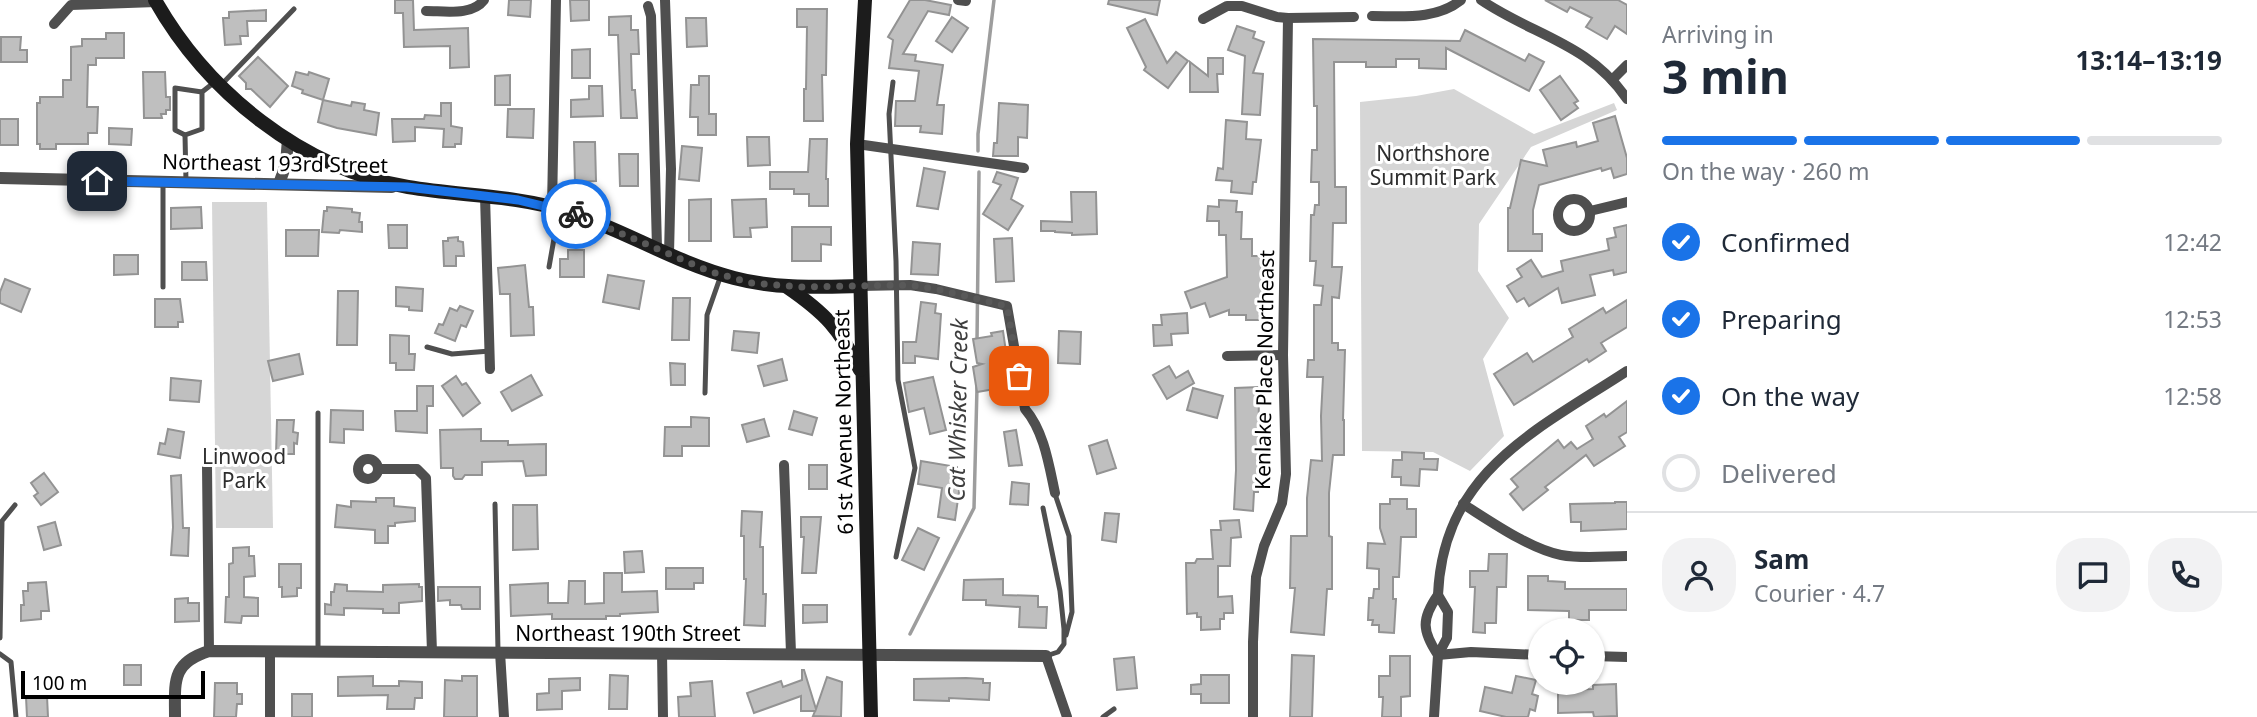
<!DOCTYPE html>
<meta charset="utf-8">
<style>
body{margin:0;font-family:"Noto Sans",sans-serif;background:#f2f2f3;color:#1f2937;height:100vh;display:flex;flex-direction:column;font-size:26px;white-space:nowrap}
*{box-sizing:border-box;margin:0}
p{font-size:23px;color:#747a83}
.icon{flex:none;width:38px;height:38px;fill:none;stroke:currentColor;stroke-width:2;stroke-linecap:round;stroke-linejoin:round}
.map{position:relative;flex:1;overflow:hidden}
.side{display:flex;flex-direction:column;background:#fff;width:630px}
.side>*{flex:none}
.controls{position:absolute;left:1528px;top:618px;display:grid;gap:14px}
.controls a{display:grid;place-items:center;width:77px;height:77px;border-radius:50%;background:#fff;box-shadow:0 2px 5px #0004;font-size:35px}
.scale{position:absolute;left:21px;bottom:18px;width:184px;box-sizing:border-box;padding-left:7px;border:4px solid #000;border-top:0;font-size:19px;line-height:24px;white-space:nowrap;color:#000;-webkit-text-stroke:5px #fff;paint-order:stroke}
.pin{position:absolute;display:grid;place-items:center;width:60px;height:60px;color:#fff;margin:-30px;border-radius:14px;box-shadow:0 4px 10px #0006}
.courier{position:absolute;display:grid;place-items:center;width:70px;height:70px;margin:-35px;border:5px solid #1a73e8;border-radius:50%;background:#fff;color:#222;box-shadow:0 2px 9px #0007}
.headline em{font-style:normal;font-weight:700}
.headline div{display:flex;flex-direction:column-reverse}
.headline{display:flex;align-items:center;justify-content:space-between;height:119px;padding:0 35px}
h1{font-size:46px;font-weight:700;line-height:52px}
.bar{display:grid;grid-template-columns:repeat(4,1fr);gap:10px 7px;align-content:center;height:84px;padding:0 35px}
.bar i{height:9px;border-radius:5px;background:#e0e1e3}
.bar .active{background:#1a73e8}
.bar p{grid-column:span 4}
.line{display:flex;align-items:center;gap:18px;padding:0 35px;border-top:2px solid #e0e1e3}
.line div{flex:1}
.round{display:grid;place-items:center;flex:none;width:74px;height:74px;border-radius:28px;background:#f2f2f3}
ol{padding:0 35px;list-style:none}
li{display:flex;align-items:center;gap:21px;height:77px}
li p{margin-inline-start:auto}
li .icon{padding:7px;border-radius:50%;background:#1a73e8;color:#fff;stroke-width:4}
li:last-child{color:#747a83}
li i{width:38px;height:38px;border:4px solid #e0e1e3;border-radius:50%}
main{display:flex;flex:1;min-height:0}
.map>svg:first-child{display:block}
.green{fill:#d6d6d6}
.lines{fill:none;stroke-linecap:round;stroke-linejoin:round}
.stream{stroke:#9d9d9d;stroke-width:3.5}
.building{fill:#bfbfbf;stroke:#939393;stroke-width:2}
.service{stroke:#4f4f4f;stroke-width:5}
.minor{stroke:#4f4f4f;stroke-width:10}
.tertiary{stroke:#4f4f4f;stroke-width:12}
.secondary{stroke:#1c1c1c;stroke-width:14}
.done{stroke:#595959;stroke-width:7;stroke-dasharray:0 12.6}
.route{stroke:#1a73e8;stroke-width:9}
.labels{text-anchor:middle;dominant-baseline:central;stroke-width:6;stroke-linejoin:round;paint-order:stroke}
.park-label{font-size:21px;fill:#2d2d2d;stroke:#fff}
.street-label{font-size:21px;fill:#000;stroke:#fff}
.water-label{font-size:23px;font-style:italic;fill:#3e3e3e;stroke:#fff}
</style>
<main>
<div class="map">
<svg width="1627" height="717" viewBox="0 0 1627 717">
<rect width="100%" height="100%" fill="#fff"/>
<g class="green">
<polygon points="1454,89 1534,134 1614,103 1617,110 1531,147 1479,224 1478,271 1509,318 1483,359 1504,436 1470,471 1433,452 1362,451 1360,102 1416,96"/>
<polygon points="212,202 267,202 273,528 216,528"/>
</g>
<g class="lines">
<g class="stream">
<polyline points="978,151 978,134 994,0"/>
<polyline points="977,341 979,172"/>
<polyline points="910,634 974,508 977,387"/>
</g>
</g>
<g class="building">
<polygon points="395,0 413,0 414,30 468,28 469,67 450,68 450,46 404,47 403,13 395,13"/>
<polygon points="509,0 531,0 530,17 508,15"/>
<polygon points="570,0 589,0 589,20 571,21"/>
<polygon points="910,0 925,0 951,5 949,15 928,11 903,54 916,55 915,61 943,65 937,105 944,105 942,134 920,132 921,126 895,126 896,101 915,101 919,71 889,68 893,40 888,37"/>
<polygon points="1109,0 1160,0 1157,15 1108,4"/>
<polygon points="1545,0 1618,0 1627,5 1627,34 1615,26 1607,39 1586,27 1592,18 1570,7 1567,12"/>
<polygon points="797,9 827,9 826,75 822,75 823,121 804,121 804,89 806,89 807,27 797,27"/>
<polygon points="266,10 266,21 247,21 248,36 240,36 241,44 225,45 223,18 229,18 229,12"/>
<polygon points="631,16 631,30 638,30 639,54 631,54 632,90 635,90 637,118 621,118 618,35 609,35 609,17"/>
<polygon points="952,17 968,28 952,52 936,41"/>
<polygon points="686,18 706,18 707,46 687,47"/>
<polygon points="1145,19 1167,63 1176,52 1188,61 1168,88 1144,70 1146,67 1127,28"/>
<polygon points="1237,26 1255,32 1253,38 1264,42 1253,73 1263,74 1260,115 1242,114 1245,56 1228,50"/>
<polygon points="1465,30 1525,61 1529,54 1544,62 1529,91 1446,48 1446,69 1419,68 1419,59 1396,59 1396,67 1366,67 1366,62 1334,62 1335,187 1346,187 1346,223 1333,223 1332,267 1342,267 1339,298 1332,297 1332,343 1338,343 1338,350 1345,350 1343,420 1344,420 1344,455 1333,455 1329,493 1329,536 1332,537 1332,589 1327,589 1324,635 1291,632 1295,588 1290,588 1291,536 1307,536 1307,498 1311,460 1322,461 1321,416 1323,377 1307,377 1308,360 1314,360 1314,305 1321,305 1323,286 1314,285 1316,261 1310,261 1311,215 1314,215 1315,205 1319,205 1319,182 1311,182 1312,150 1317,150 1317,106 1314,106 1313,39 1460,41"/>
<polygon points="106,33 124,33 124,58 96,58 96,65 88,65 87,107 98,107 97,133 88,133 88,144 56,144 56,149 40,149 40,144 37,144 37,103 40,103 40,97 63,97 63,80 71,80 71,47 82,46 82,39 106,39"/>
<polygon points="1,37 21,37 20,50 27,50 27,62 1,62"/>
<polygon points="590,49 590,78 572,78 572,50"/>
<polygon points="258,57 288,86 270,107 251,89 246,89 246,83 239,76"/>
<polygon points="1208,58 1223,58 1223,74 1217,74 1218,92 1190,92 1190,62 1208,76"/>
<polygon points="143,72 165,72 166,97 170,97 170,110 166,110 166,114 161,114 162,118 144,118"/>
<polygon points="296,72 308,75 309,72 329,79 323,100 302,93 303,90 292,86"/>
<polygon points="510,75 510,105 495,105 495,76"/>
<polygon points="699,76 709,76 709,114 716,114 716,135 698,135 698,117 690,117 691,85 699,85"/>
<polygon points="1560,76 1578,101 1574,103 1578,108 1561,120 1540,90"/>
<polygon points="589,86 602,86 603,116 571,117 571,100 589,99"/>
<polygon points="323,100 351,106 352,102 365,104 364,110 379,113 376,135 337,128 318,122"/>
<polygon points="441,103 451,103 451,126 462,128 461,144 455,144 455,147 443,147 444,129 415,127 415,141 393,142 392,119 424,119 425,115 441,116"/>
<polygon points="999,103 1028,105 1027,138 1018,137 1018,156 993,156 994,143 997,143"/>
<polygon points="508,109 534,109 533,138 507,137"/>
<polygon points="1615,116 1627,158 1627,174 1614,178 1611,168 1602,171 1601,168 1539,185 1533,210 1533,234 1542,234 1542,251 1508,251 1508,208 1510,208 1521,160 1547,166 1543,150 1576,142 1577,147 1598,141 1593,123"/>
<rect x="0" y="119" width="18" height="26"/>
<polygon points="1226,120 1247,122 1246,139 1261,140 1256,182 1253,182 1252,194 1231,192 1232,181 1216,180 1218,168 1223,169"/>
<polygon points="109,128 132,129 131,145 109,144"/>
<polygon points="747,137 769,137 770,165 748,166"/>
<polygon points="810,139 827,139 826,179 828,179 828,206 809,206 809,194 794,194 794,189 770,189 770,172 808,172"/>
<polygon points="574,142 595,142 596,181 575,182"/>
<polygon points="682,146 702,148 699,181 679,179"/>
<polygon points="619,154 638,154 638,186 620,186"/>
<polygon points="924,168 945,172 938,209 917,206"/>
<polygon points="997,172 1018,178 1011,199 1023,206 1008,230 983,214 1001,185 993,182"/>
<polygon points="1071,192 1096,192 1097,234 1072,235 1072,233 1055,232 1055,231 1041,231 1041,221 1072,222"/>
<polygon points="711,199 711,241 689,241 689,200"/>
<polygon points="766,199 767,227 750,228 751,237 734,237 732,200"/>
<polygon points="1219,200 1237,201 1236,212 1242,212 1241,239 1252,239 1252,256 1261,256 1264,320 1246,320 1246,315 1229,315 1229,310 1210,317 1205,303 1191,308 1185,292 1227,277 1226,235 1219,235 1219,221 1207,221 1208,206 1219,207"/>
<polygon points="201,207 202,228 171,229 171,208"/>
<polygon points="327,207 352,209 352,212 360,213 359,222 362,222 362,232 340,230 339,233 322,232 324,211 327,211"/>
<polygon points="388,225 407,225 407,248 389,248"/>
<polygon points="1627,225 1627,272 1614,275 1613,270 1590,275 1595,295 1562,303 1558,288 1529,306 1524,298 1517,302 1507,286 1522,277 1517,269 1531,260 1542,277 1563,271 1561,261 1609,250 1607,239 1616,237 1614,228"/>
<polygon points="792,227 831,227 831,245 821,244 821,261 792,261"/>
<polygon points="286,230 319,230 318,256 286,256"/>
<polygon points="458,237 458,241 463,242 464,256 456,256 456,266 444,266 443,241 448,241 448,238"/>
<polygon points="1012,238 1014,281 996,282 994,239"/>
<polygon points="913,242 940,244 938,275 911,274"/>
<polygon points="568,250 584,250 584,277 560,277 560,259 568,259"/>
<polygon points="114,255 138,255 138,274 114,275"/>
<polygon points="182,262 206,262 207,280 182,280"/>
<polygon points="525,265 529,307 533,307 534,335 511,336 510,294 500,294 498,268"/>
<polygon points="608,275 644,281 639,309 603,302"/>
<polygon points="5,279 30,289 21,312 0,303 0,292"/>
<polygon points="396,287 423,289 422,311 409,310 409,307 396,306"/>
<polygon points="338,291 358,291 357,345 337,345"/>
<polygon points="673,298 690,298 689,340 672,340"/>
<polygon points="155,299 180,299 183,322 178,322 178,327 155,327"/>
<polygon points="1627,300 1627,327 1601,343 1606,351 1589,362 1587,359 1514,405 1494,374 1527,353 1533,362 1573,337 1569,329 1603,308 1606,313"/>
<polygon points="921,302 936,304 935,313 941,314 938,359 915,356 915,363 903,363 903,342 916,342"/>
<polygon points="460,306 473,311 466,327 461,325 455,341 435,333 439,324 443,325 450,308 457,311"/>
<polygon points="1187,313 1188,333 1171,334 1172,345 1154,346 1153,325 1162,325 1161,315"/>
<polygon points="734,331 759,333 757,353 732,350"/>
<polygon points="1003,331 1007,359 991,362 995,389 977,392 973,367 982,364 977,363 973,339 992,336 991,333"/>
<polygon points="1059,331 1081,332 1080,364 1058,363"/>
<polygon points="390,335 409,336 409,354 415,354 414,370 396,370 396,363 390,363"/>
<polygon points="299,354 303,374 273,381 268,361"/>
<polygon points="782,359 787,380 764,386 758,366"/>
<polygon points="670,363 685,364 685,385 671,385"/>
<polygon points="1169,366 1176,378 1188,371 1194,383 1167,399 1153,375"/>
<polygon points="531,375 542,395 512,411 501,392"/>
<polygon points="456,376 462,385 466,383 480,403 463,416 442,386"/>
<polygon points="933,377 946,430 930,434 924,408 909,412 904,383"/>
<polygon points="171,378 201,381 199,402 170,400"/>
<polygon points="417,386 433,386 433,406 427,406 427,433 396,431 395,411 417,411"/>
<polygon points="1259,387 1258,492 1254,492 1253,511 1234,509 1236,470 1235,388"/>
<polygon points="1193,388 1223,396 1217,418 1187,410"/>
<polygon points="1627,401 1627,432 1619,437 1625,446 1594,466 1586,455 1545,487 1548,490 1523,510 1510,494 1518,487 1511,479 1558,440 1564,448 1571,442 1577,449 1593,439 1586,426 1604,414 1606,417"/>
<polygon points="331,410 363,411 363,430 344,429 344,443 330,442"/>
<polygon points="794,411 817,418 812,435 789,429"/>
<polygon points="691,417 709,418 709,446 682,446 682,456 664,456 665,427 691,427"/>
<polygon points="764,419 769,436 747,442 742,425"/>
<polygon points="277,420 294,420 293,432 298,433 297,444 294,443 294,454 276,454"/>
<polygon points="168,429 184,432 180,458 158,454 160,443 165,444"/>
<polygon points="481,429 481,441 508,441 508,445 546,444 546,475 526,476 523,461 482,462 482,475 465,475 462,479 455,479 453,476 453,468 441,468 440,430"/>
<polygon points="1016,430 1022,465 1009,466 1004,432"/>
<polygon points="1107,440 1116,468 1097,474 1089,446"/>
<polygon points="1402,452 1424,453 1424,459 1438,459 1437,470 1420,469 1419,486 1401,485 1401,477 1392,477 1393,460 1402,460"/>
<polygon points="921,461 957,467 957,478 961,478 955,520 938,517 942,488 918,484"/>
<rect x="809" y="465" width="18" height="24"/>
<polygon points="44,473 58,492 41,505 34,496 38,493 31,483"/>
<polygon points="181,475 183,528 189,528 188,556 171,555 173,527 171,476"/>
<polygon points="1012,482 1029,484 1028,505 1010,504"/>
<polygon points="376,498 394,498 394,506 415,508 415,521 395,523 395,526 388,526 388,543 375,543 375,530 335,527 337,505 351,507 351,501 376,502"/>
<polygon points="1390,499 1407,499 1407,509 1416,509 1416,537 1401,537 1399,577 1393,577 1393,599 1396,599 1394,633 1379,632 1379,625 1372,625 1373,620 1368,620 1369,598 1373,598 1374,589 1379,589 1379,569 1367,568 1368,543 1385,544 1380,528 1380,504 1390,504"/>
<polygon points="1615,502 1627,502 1627,529 1581,531 1581,522 1571,522 1570,504 1615,503"/>
<polygon points="513,505 537,505 538,549 513,550"/>
<polygon points="742,511 762,512 760,547 763,547 763,594 766,594 765,626 744,625 746,579 744,579 744,536 741,536"/>
<polygon points="1105,513 1119,514 1116,542 1102,540"/>
<polygon points="801,517 821,517 816,573 802,573 804,537 801,537"/>
<polygon points="1239,520 1241,537 1231,538 1230,566 1218,566 1218,597 1232,596 1233,613 1224,613 1224,619 1220,619 1220,629 1201,630 1201,617 1197,617 1197,613 1187,614 1186,563 1195,563 1197,559 1213,559 1211,530 1221,530 1220,521"/>
<polygon points="55,522 61,545 44,550 38,527"/>
<polygon points="918,528 939,538 924,570 902,560"/>
<polygon points="249,547 249,556 254,556 255,576 244,577 244,597 258,598 258,616 242,616 241,623 225,622 226,597 229,597 229,564 233,563 233,548"/>
<polygon points="642,551 644,572 625,573 624,552"/>
<polygon points="1489,554 1507,554 1506,587 1497,587 1496,623 1485,623 1485,633 1473,632 1475,587 1470,587 1470,571 1488,571"/>
<polygon points="279,564 301,564 301,588 297,588 297,596 282,597 282,587 279,587"/>
<polygon points="666,568 703,568 703,583 694,583 694,589 666,589"/>
<polygon points="604,573 622,573 622,592 657,591 658,612 620,614 620,616 606,616 606,619 552,619 552,614 511,616 510,585 548,583 548,603 568,603 569,581 585,581 585,604 604,603"/>
<polygon points="1528,576 1548,576 1548,581 1565,582 1565,589 1627,589 1627,610 1589,610 1589,620 1569,620 1569,611 1528,610"/>
<polygon points="1003,579 1003,595 1038,596 1038,607 1047,607 1046,628 1019,627 1020,607 986,605 986,600 963,600 964,580"/>
<polygon points="46,582 49,611 41,611 41,619 21,621 21,605 24,605 23,591 28,591 28,583"/>
<polygon points="335,584 347,585 347,591 383,592 383,585 419,584 419,587 422,587 422,601 399,603 399,613 383,613 383,609 344,608 344,615 325,614 325,604 331,605 331,592 334,592"/>
<polygon points="438,587 480,587 480,609 462,609 461,605 450,605 450,600 438,601"/>
<polygon points="188,598 188,603 199,603 199,621 175,622 175,599"/>
<polygon points="803,605 827,605 827,622 803,623"/>
<polygon points="1292,655 1314,656 1312,717 1290,717"/>
<polygon points="1390,656 1410,656 1410,696 1401,697 1401,717 1382,717 1383,697 1379,697 1379,676 1390,676"/>
<polygon points="1134,657 1137,688 1117,690 1114,659"/>
<rect x="124" y="665" width="17" height="20"/>
<polygon points="802,670 804,670 816,709 827,677 842,682 841,717 813,716 815,711 801,711 801,696 754,713 747,693 781,681 783,687 802,680"/>
<polygon points="610,675 628,676 627,709 609,709"/>
<polygon points="1201,675 1229,675 1229,703 1201,703 1201,694 1191,694 1191,685 1201,684"/>
<polygon points="373,676 373,686 399,686 399,681 422,682 422,698 415,698 414,709 387,709 388,695 338,696 338,677"/>
<polygon points="462,676 477,676 477,717 444,717 445,680 462,681"/>
<polygon points="1516,676 1536,680 1532,694 1538,696 1535,711 1530,709 1528,717 1506,717 1480,711 1485,687 1512,693"/>
<polygon points="580,678 580,690 562,691 562,709 537,710 537,694 549,693 549,679"/>
<polygon points="966,678 983,679 983,683 990,683 989,700 949,698 949,701 914,700 914,679"/>
<polygon points="712,681 715,717 679,717 678,697 691,696 690,683"/>
<polygon points="215,683 237,683 237,694 242,694 242,704 237,704 236,717 214,717"/>
<polygon points="1616,684 1617,716 1594,717 1593,712 1558,713 1558,690 1593,689 1593,685"/>
<rect x="292" y="694" width="20" height="23"/>
<polygon points="47,696 48,717 27,717 26,697"/>
</g>
<g class="lines">
<g class="service">
<polyline points="893,82 889,114 896,261 898,380 915,468 896,557"/>
<polyline points="222,84 294,9"/>
<polyline points="185,135 175,130 175,88 202,92"/>
<polyline points="186,182 185,135 202,129 202,92 216,81"/>
<polyline points="549,267 555,233 562,213"/>
<polyline points="163,287 163,182"/>
<polyline points="427,347 452,354 490,351"/>
<polyline points="705,393 707,315 721,275"/>
<polyline points="318,413 318,651"/>
<polyline points="1055,494 1069,536 1072,612 1066,635"/>
<polyline points="495,504 498,651"/>
<polyline points="1043,508 1060,591 1064,629 1064,644 1058,652 1046,656"/>
<polyline points="0,638 2,521 15,505"/>
<polyline points="0,654 11,662 16,717"/>
<polyline points="1103,717 1114,709"/>
</g>
<g class="minor">
<polyline points="665,0 671,169 669,254"/>
<polyline points="958,0 966,1"/>
<path d="M1481,0C1532,35 1589,43 1627,99"/>
<polyline points="648,6 651,16 657,248"/>
<path d="M426,11C445,11 472,16 484,0"/>
<path d="M1372,16C1403,16 1436,20 1461,0"/>
<polyline points="1203,19 1227,6 1242,6 1277,17 1288,18 1354,17"/>
<polyline points="54,24 71,5 156,2"/>
<polyline points="1612,80 1627,65"/>
<polyline points="857,144 1024,168"/>
<polyline points="485,196 490,369"/>
<circle cx="1574" cy="215" r="16"/>
<polyline points="552,207 556,0"/>
<polyline points="1590,211 1627,202"/>
<path d="M860,286L910,285L936,289L1007,306L1025,409C1044,431 1049,465 1055,493"/>
<polyline points="1227,356 1283,355"/>
<circle cx="368" cy="469" r="10"/>
<polyline points="784,465 791,653"/>
<polyline points="207,466 209,651"/>
<polyline points="378,469 417,469 426,478 432,652"/>
<path d="M1463,504C1490,521 1530,549 1561,555C1582,559 1606,556 1627,556"/>
<path d="M1438,595C1443,472 1535,431 1627,371"/>
<polyline points="500,652 504,717"/>
<polyline points="662,653 663,717"/>
<polyline points="1438,655 1471,652 1540,655"/>
<polyline points="1046,656 1067,717"/>
<polyline points="1592,656 1627,657"/>
<polyline points="270,717 270,651"/>
<polyline points="1253,717 1253,642 1256,577 1264,546 1282,503 1286,474 1283,355 1288,18"/>
<path d="M1434,717L1438,655L1447,638L1448,612L1438,595C1421,619 1422,631 1438,655"/>
</g>
<g class="tertiary">
<polyline points="0,178 392,187"/>
<polyline points="279,184 286,164 288,139"/>
<path d="M175,717C175,682 171,663 209,651L1046,656"/>
</g>
<g class="secondary">
<path d="M155,0C207,92 302,169 408,187C461,196 514,195 566,211C623,229 675,263 734,278C775,289 818,287 860,286"/>
<polyline points="865,0 857,144 871,717"/>
<path d="M787,287C825,313 840,329 860,370"/>
</g>
</g>
<g class="lines">
<polyline class="done" points="576,214 711,272 752,283 802,287 910,285 936,289 1007,306 1019,376"/>
<polyline class="route" points="97,181 407,187 518,200 576,214"/>
</g>
<g class="labels">
<g class="park-label">
<text x="1433" y="153">Northshore<tspan x="1433" dy="24">Summit Park</tspan></text>
<text x="244" y="456">Linwood<tspan x="244" dy="24">Park</tspan></text>
</g>
<g class="street-label">
<text transform="translate(275 163) rotate(1)">Northeast 193rd Street</text>
<text transform="translate(1264 370) rotate(-89)">Kenlake Place Northeast</text>
<text transform="translate(843 422) rotate(-91)">61st Avenue Northeast</text>
<text x="628" y="633">Northeast 190th Street</text>
</g>
<g class="water-label">
<text transform="translate(957 410) rotate(-89)">Cat Whisker Creek</text>
</g>
</g>
</svg>
<div class="controls">
<a><svg class="icon" aria-label="locate" viewBox="0 0 24 24"><circle cx="12" cy="12" r="6"/><path d="M12 2v4M12 18v4M2 12h4M18 12h4"/></svg></a>
</div>
<div class="scale">100 m</div>
<div class="pin" style="left:1019px;top:376px;background:#ea580c"><svg class="icon" aria-label="bag" viewBox="0 0 24 24"><path d="M5 8h14l-1 12H6zM9 8a3 3 0 0 1 6 0"/></svg></div>
<div class="pin" style="left:97px;top:181px;background:#1f2937"><svg class="icon" aria-label="home" viewBox="0 0 24 24"><path d="M3 11l9-7 9 7M6 9v11h12V9"/></svg></div>
<div class="courier" style="left:576px;top:214px"><svg class="icon" aria-label="bike" viewBox="0 0 24 24"><circle cx="6" cy="16" r="4"/><circle cx="18" cy="16" r="4"/><path d="M6 16l4-8h5l3 8M10 8l3 8H6M13 5h3"/></svg></div>
</div>
<section class="side">
<div class="headline"><div><h1>3 min</h1><p>Arriving in</p></div><em>13:14–13:19</em></div>
<div class="bar"><i class="active"></i><i class="active"></i><i class="active"></i><i></i><p>On the way · 260 m</p></div>
<ol>
<li><svg class="icon" aria-label="check" viewBox="0 0 24 24"><path d="M5 12l5 5 9-10"/></svg>Confirmed<p>12:42</p></li>
<li><svg class="icon" aria-label="check" viewBox="0 0 24 24"><path d="M5 12l5 5 9-10"/></svg>Preparing<p>12:53</p></li>
<li><svg class="icon" aria-label="check" viewBox="0 0 24 24"><path d="M5 12l5 5 9-10"/></svg>On the way<p>12:58</p></li>
<li><i></i>Delivered</li>
</ol>
<div class="line" style="height:126px"><a class="round"><svg class="icon" aria-label="person" viewBox="0 0 24 24"><circle cx="12" cy="8" r="4"/><path d="M4 21q1-7 8-7t8 7"/></svg></a><div><b>Sam</b><p>Courier · 4.7</p></div><a class="round"><svg class="icon" aria-label="chat" viewBox="0 0 24 24"><path d="M4 5h16v11H9l-5 4z"/></svg></a><a class="round"><svg class="icon" aria-label="phone" viewBox="0 0 24 24"><path d="M5 4h4l2 5-3 2q2 4 5 5l2-3 5 2v4C11 20 4 13 5 4z"/></svg></a></div>
</section>
</main>
